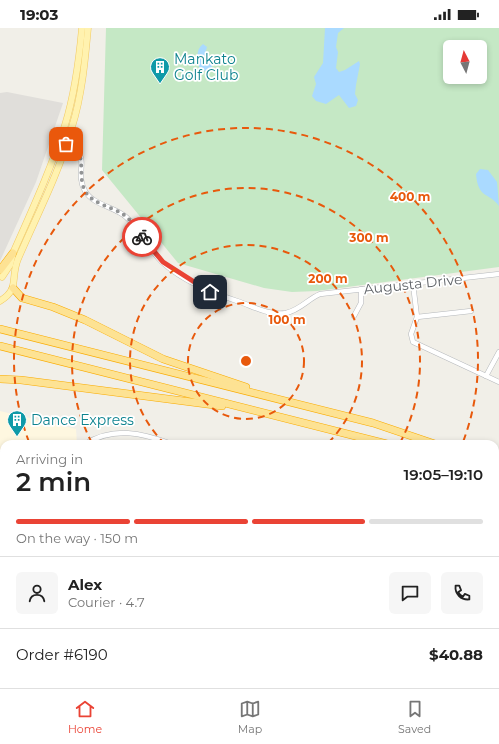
<!DOCTYPE html>
<meta charset="utf-8">
<style>
body{margin:0;font-family:Montserrat,sans-serif;background:#f6f6f6;color:#222;height:100vh;display:flex;flex-direction:column;font-size:15px;white-space:nowrap}
*{box-sizing:border-box;margin:0}
p{font-size:13px;color:#767676}
.icon{flex:none;width:22px;height:22px;fill:none;stroke:currentColor;stroke-width:2;stroke-linecap:round;stroke-linejoin:round}
.map{position:relative;flex:1;overflow:hidden}
.details{position:absolute;left:0px;top:412px;width:499px;height:248px;display:flex;flex-direction:column;background:#fff;border-radius:12px 12px 0 0;box-shadow:0 2px 6px #0003}
.details>*{flex:none}
.needle{width:26px;rotate:354deg}
.fabs{position:absolute;left:443px;top:12px;display:grid;gap:8px}
.fabs a{display:grid;place-items:center;width:44px;height:44px;border-radius:6px;background:#fff;box-shadow:0 2px 6px #0003;font-size:20px}
.pin{position:absolute;display:grid;place-items:center;width:34px;height:34px;color:#fff;margin:-17px;border-radius:8px;box-shadow:0 2px 6px #0006}
.courier{position:absolute;display:grid;place-items:center;width:40px;height:40px;margin:-20px;border:3px solid #ea4335;border-radius:50%;background:#fff;color:#222;box-shadow:0 1px 5px #0007}
.overview em{font-style:normal;font-weight:600}
.overview div{display:flex;flex-direction:column-reverse}
.overview{display:flex;align-items:center;justify-content:space-between;height:68px;padding:0 16px}
h1{font-size:26px;font-weight:600;line-height:30px}
.bar{display:grid;grid-template-columns:repeat(4,1fr);gap:6px 4px;align-content:center;height:48px;padding:0 16px}
.bar i{height:5px;border-radius:3px;background:#e0e0e0}
.bar .current{background:#ea4335}
.bar p{grid-column:span 4}
.line{display:flex;align-items:center;gap:10px;padding:0 16px;border-top:1px solid #e0e0e0}
.line div{flex:1}
.round{display:grid;place-items:center;flex:none;width:42px;height:42px;border-radius:6px;background:#f6f6f6}
.status{display:flex;justify-content:space-between;align-items:center;height:28px;padding:0 20px;background:#fff;direction:ltr}
.status svg{height:11px;fill:currentColor}
.menu{display:flex;justify-content:space-around;align-items:center;height:56px;border-top:1px solid #e0e0e0;background:#fff;font-size:11px;color:#767676}
.menu a{display:grid;justify-items:center;gap:2px}
.menu .current{color:#ea4335}
.map>svg:first-child{display:block}
.commercial{fill:#fef7e0}
.industrial{fill:#e0deda}
.green{fill:#c5e8c5;fill-rule:evenodd}
.water{fill:#aadaff}
.lines{fill:none;stroke-linecap:round;stroke-linejoin:round}
.stream{stroke:#aadaff;stroke-width:1}
.minor-casing{stroke:#b5b8bc;stroke-width:5.5}
.major-casing{stroke:#f2c960;stroke-width:7}
.highway-casing{stroke:#f9ab00;stroke-width:8}
.minor{stroke:#fff;stroke-width:4.5}
.major{stroke:#fff2af;stroke-width:6}
.highway{stroke:#fde293;stroke-width:7}
.done{stroke:#929495;stroke-width:4;stroke-dasharray:0 7.2}
.route{stroke:#ea4335;stroke-width:5}
.ring{fill:none;stroke:#e8590c;stroke-width:2;stroke-dasharray:7 5}
.labels{text-anchor:middle;dominant-baseline:central;stroke-width:3.5;stroke-linejoin:round;paint-order:stroke}
.culture-label{font-size:14px;fill:#0d838f;stroke:#fff;text-anchor:start}
.street-label{font-size:14px;fill:#5f6368;stroke:#fff}
.centre{fill:#e8590c;stroke:#fff;stroke-width:2}
.ring-label{font-size:12px;text-anchor:middle;font-weight:bold;fill:#e8590c;stroke:#fff;stroke-width:3.5;stroke-linejoin:round;paint-order:stroke}
</style>
<div class="status"><b>19:03</b><svg viewBox="0 0 49 12"><path d="M0 12V9h3v3zM5 12V6h3v6zM10 12V3h3v9zM15 12V0h3v12zM26 1h20v11H26zM47 4h2v5h-2z"/></svg></div>
<div class="map">
<svg width="499" height="660" viewBox="0 0 499 660">
<rect width="100%" height="100%" fill="#f1efe8"/>
<polygon class="commercial" points="0,383 76,401 77,416 4,416 4,458 0,459"/>
<polygon class="industrial" points="7,64 63,75 36,154 0,233 0,65"/>
<g class="green">
<path d="M106,0H499V239L317,263L292,264L264,260L178,235L102,142ZM450,19H480V49H450Z"/>
<polygon points="495,488 499,490 499,660 372,660 371,656 495,656"/>
<polygon points="0,536 4,536 4,656 15,656 13,660 0,660"/>
</g>
<g class="water">
<polygon points="325,0 344,0 338,5 336,19 338,24 336,40 339,44 345,42 359,33 360,36 356,57 355,66 358,72 356,78 349,80 339,67 326,76 316,73 312,68 316,56 314,49 323,35"/>
<path d="M203,16L207,19L205,26L212,37V40L205,43L200,42C197,33 195,22 203,16Z"/>
<path d="M480,141L488,142L497,154L499,178C489,164 478,171 476,146Z"/>
</g>
<g class="lines">
<polyline class="stream" points="495,502 499,504"/>
<defs>
<g id="minor">
<path d="M58,114C98,126 72,140 85,163C93,177 115,179 126,189C141,201 148,221 162,234C183,253 210,264 237,273C253,278 269,288 286,285C300,282 308,271 320,266L499,246"/>
<polyline points="413,256 417,289 411,306 413,314 499,354"/>
<polyline points="354,288 361,275 361,261"/>
<polyline points="417,289 471,283"/>
<polyline points="486,348 499,324"/>
<path d="M85,416C114,398 142,405 172,416"/>
<polyline points="0,426 4,453"/>
<polyline points="0,459 4,459"/>
<polyline points="23,660 25,656"/>
</g>
<g id="major">
<path d="M2,249L10,237L13,225C32,182 51,141 65,97C75,65 79,33 82,0"/>
<path d="M0,273C20,261 10,251 18,231C37,187 59,145 72,99C82,67 85,33 88,0"/>
</g>
<g id="highway">
<polyline points="0,242 13,225"/>
<polyline points="13,260 22,270 53,279 85,292 163,331 246,359"/>
<polyline points="0,301 373,395 435,416"/>
<polyline points="0,318 387,416"/>
<polyline points="0,351 21,352 222,378"/>
<polyline points="495,447 499,450"/>
<polyline points="495,466 499,469"/>
</g>
</defs>
<use href="#minor" class="minor-casing"/>
<use href="#major" class="major-casing"/>
<use href="#highway" class="highway-casing"/>
<use href="#minor" class="minor"/>
<use href="#major" class="major"/>
<use href="#highway" class="highway"/>
</g>
<g class="lines">
<path class="done" d="M66,116C90,123 76,146 85,163C92,176 113,179 124,187C132,193 137,201 142,209"/>
<polyline class="route" points="142,209 163,234 210,264"/>
</g>
<g class="ring">
<circle cx="246" cy="333" r="58"/>
<path d="M165 416A116 116 0 1 1 327 416"/>
<path d="M92 415A174 174 0 1 1 400 415"/>
<path d="M29 414A232 232 0 1 1 463 414"/>
</g>
<defs>
<symbol id="building-pin" viewBox="-11 -11 22 30"><path d="M0 17L-7.5 6A9.5 9.5 0 1 1 7.5 6Z" fill="#0f9aa8" stroke="#fff"/><path d="M-4-6H4V6H1V3H-1V6H-4ZM-2.5-4.3h1.7v1.8h-1.7ZM.8-4.3h1.7v1.8H.8ZM-2.5-1h1.7V.8h-1.7ZM.8-1h1.7V.8H.8Z" fill="#fff"/></symbol>
</defs>
<g fill-rule="evenodd">
<use href="#building-pin" x="149" y="28" width="22" height="30"/>
<use href="#building-pin" x="6" y="381" width="22" height="30"/>
</g>
<g class="labels">
<g class="culture-label">
<text x="174" y="31">Mankato<tspan x="174" dy="16">Golf Club</tspan></text>
<text x="31" y="392">Dance Express</text>
</g>
<g class="street-label">
<text transform="translate(413 256) rotate(-6)">Augusta Drive</text>
</g>
</g>
<circle cx="246" cy="333" r="6" class="centre"/>
<g class="ring-label">
<text x="410" y="173">400 m</text>
<text x="369" y="214">300 m</text>
<text x="328" y="255">200 m</text>
<text x="287" y="296">100 m</text>
</g>
</svg>
<div class="fabs">
<a><svg class="needle" viewBox="-14 -14 28 28"><path d="M0-13l5 13h-10z" fill="#e53935"/><path d="M0 13l5-13h-10z" fill="#767676"/></svg></a>
</div>
<div class="pin" style="left:66px;top:116px;background:#ea580c"><svg class="icon" aria-label="bag" viewBox="0 0 24 24"><path d="M5 8h14l-1 12H6zM9 8a3 3 0 0 1 6 0"/></svg></div>
<div class="pin" style="left:210px;top:264px;background:#1f2937"><svg class="icon" aria-label="home" viewBox="0 0 24 24"><path d="M3 11l9-7 9 7M6 9v11h12V9"/></svg></div>
<div class="courier" style="left:142px;top:209px"><svg class="icon" aria-label="bike" viewBox="0 0 24 24"><circle cx="6" cy="16" r="4"/><circle cx="18" cy="16" r="4"/><path d="M6 16l4-8h5l3 8M10 8l3 8H6M13 5h3"/></svg></div>
<section class="details">
<div class="overview"><div><h1>2 min</h1><p>Arriving in</p></div><em>19:05–19:10</em></div>
<div class="bar"><i class="current"></i><i class="current"></i><i class="current"></i><i></i><p>On the way · 150 m</p></div>
<div class="line" style="height:72px"><a class="round"><svg class="icon" aria-label="person" viewBox="0 0 24 24"><circle cx="12" cy="8" r="4"/><path d="M4 21q1-7 8-7t8 7"/></svg></a><div><b>Alex</b><p>Courier · 4.7</p></div><a class="round"><svg class="icon" aria-label="chat" viewBox="0 0 24 24"><path d="M4 5h16v11H9l-5 4z"/></svg></a><a class="round"><svg class="icon" aria-label="phone" viewBox="0 0 24 24"><path d="M5 4h4l2 5-3 2q2 4 5 5l2-3 5 2v4C11 20 4 13 5 4z"/></svg></a></div>
<div class="line" style="height:52px"><div>Order #6190</div><b>$40.88</b></div>
</section>
</div>
<nav class="menu">
<a class="current"><svg class="icon" aria-label="home" viewBox="0 0 24 24"><path d="M3 11l9-7 9 7M6 9v11h12V9"/></svg>Home</a>
<a><svg class="icon" aria-label="map" viewBox="0 0 24 24"><path d="M3 6l6-2 6 2 6-2v14l-6 2-6-2-6 2zM9 4v14M15 6v14"/></svg>Map</a>
<a><svg class="icon" aria-label="saved" viewBox="0 0 24 24"><path d="M7 4h10v16l-5-4-5 4z"/></svg>Saved</a>
</nav>
